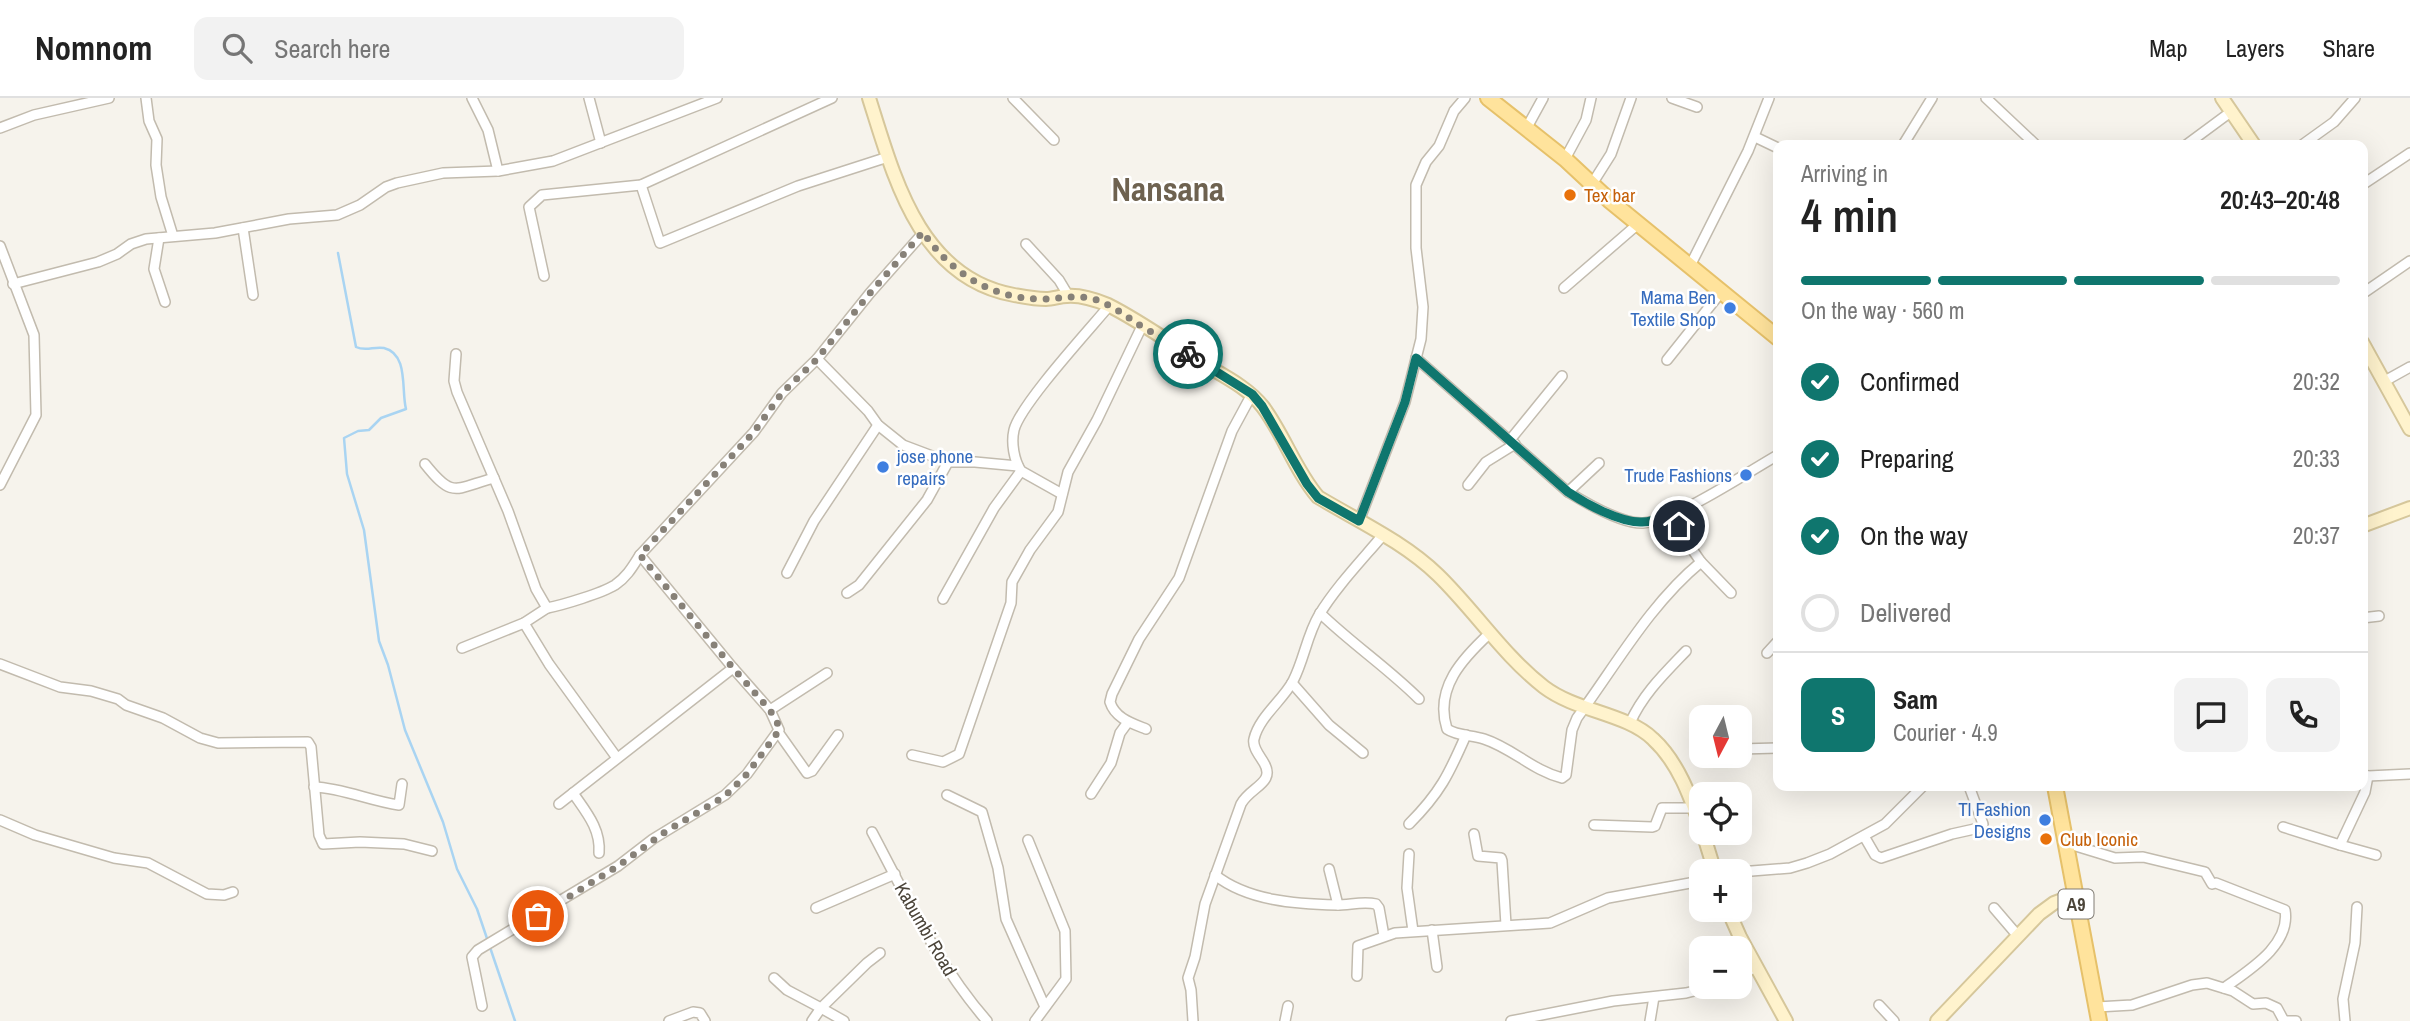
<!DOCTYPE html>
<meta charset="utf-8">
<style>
body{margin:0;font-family:"Archivo Narrow",sans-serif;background:#f2f2f2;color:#222;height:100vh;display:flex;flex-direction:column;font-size:26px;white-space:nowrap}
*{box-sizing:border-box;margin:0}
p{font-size:23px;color:#767676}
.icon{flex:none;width:38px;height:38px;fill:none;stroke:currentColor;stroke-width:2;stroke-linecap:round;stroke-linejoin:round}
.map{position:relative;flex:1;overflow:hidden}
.side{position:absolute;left:1773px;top:42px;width:595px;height:651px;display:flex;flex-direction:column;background:#fff;border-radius:14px;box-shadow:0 7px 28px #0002}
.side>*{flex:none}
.needle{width:46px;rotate:187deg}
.buttons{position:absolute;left:1689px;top:607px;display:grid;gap:14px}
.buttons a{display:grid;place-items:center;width:63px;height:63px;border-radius:14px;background:#fff;box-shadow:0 7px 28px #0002;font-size:35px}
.pin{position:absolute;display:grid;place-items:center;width:60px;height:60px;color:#fff;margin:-30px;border:4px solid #fff;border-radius:50%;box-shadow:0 2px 7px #0007}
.courier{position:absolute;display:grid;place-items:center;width:70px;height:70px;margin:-35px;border:5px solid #0f766e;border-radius:50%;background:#fff;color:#222;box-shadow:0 2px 9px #0007}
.headline em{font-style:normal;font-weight:600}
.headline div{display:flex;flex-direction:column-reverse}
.headline{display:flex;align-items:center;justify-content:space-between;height:119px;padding:0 28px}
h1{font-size:46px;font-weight:600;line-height:52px}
.bar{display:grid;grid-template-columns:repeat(4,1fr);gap:10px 7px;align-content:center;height:84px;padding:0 28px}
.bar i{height:9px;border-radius:5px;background:#e0e0e0}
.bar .on{background:#0f766e}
.bar p{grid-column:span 4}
.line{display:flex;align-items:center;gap:18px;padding:0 28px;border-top:2px solid #e0e0e0}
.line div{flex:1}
.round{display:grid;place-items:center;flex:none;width:74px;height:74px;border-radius:14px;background:#f2f2f2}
ol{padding:0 28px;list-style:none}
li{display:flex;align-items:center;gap:21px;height:77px}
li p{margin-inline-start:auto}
li .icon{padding:7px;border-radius:50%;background:#0f766e;color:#fff;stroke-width:4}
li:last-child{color:#767676}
li i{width:38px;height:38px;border:4px solid #e0e0e0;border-radius:50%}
header{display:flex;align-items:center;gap:42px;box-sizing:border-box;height:98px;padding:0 35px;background:#fff;border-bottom:2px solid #e0e0e0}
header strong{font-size:33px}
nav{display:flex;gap:38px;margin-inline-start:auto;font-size:24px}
.search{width:490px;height:63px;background:#f2f2f2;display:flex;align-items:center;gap:18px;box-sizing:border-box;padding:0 24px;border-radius:14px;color:#767676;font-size:26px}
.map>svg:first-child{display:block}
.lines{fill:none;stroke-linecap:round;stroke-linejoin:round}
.stream{stroke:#a9d4f2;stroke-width:2.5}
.street-casing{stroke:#c2bbae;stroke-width:12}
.secondary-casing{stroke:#d6c79b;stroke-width:16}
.primary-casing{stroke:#e6c16a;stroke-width:18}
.street{stroke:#fff;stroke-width:9}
.secondary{stroke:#fff3cd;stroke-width:12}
.primary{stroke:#ffe39c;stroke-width:14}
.done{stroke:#878178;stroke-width:7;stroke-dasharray:0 12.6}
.route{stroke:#0f766e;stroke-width:9}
.food-dot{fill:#e8710a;stroke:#fff;stroke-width:2.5}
.shop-dot{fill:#3f7fe0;stroke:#fff;stroke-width:2.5}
.labels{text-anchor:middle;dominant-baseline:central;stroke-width:5;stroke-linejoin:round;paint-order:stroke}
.shield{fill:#fff;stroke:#817c74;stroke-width:2}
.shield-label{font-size:18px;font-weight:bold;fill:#4b4439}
.food-label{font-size:19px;fill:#c56008;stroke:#fff;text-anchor:start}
.shop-label{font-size:19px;fill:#366cbe;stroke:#fff;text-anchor:end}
.street-label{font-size:19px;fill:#4b4439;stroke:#fff}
.town-label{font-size:33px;font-weight:bold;fill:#6e6250;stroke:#fff}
</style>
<header>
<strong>Nomnom</strong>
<div class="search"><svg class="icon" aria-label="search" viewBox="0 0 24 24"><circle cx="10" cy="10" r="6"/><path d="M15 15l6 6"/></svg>Search here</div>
<nav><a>Map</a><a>Layers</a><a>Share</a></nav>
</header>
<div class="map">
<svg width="2410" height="923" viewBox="0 0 2410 923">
<rect width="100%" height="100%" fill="#f6f3ec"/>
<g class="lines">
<path class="stream" d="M338,155L356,249C366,254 374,248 384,250C409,256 401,293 406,311L381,320L369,332L358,333L344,340L347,376L364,432L379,543L388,567L405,632L443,724L457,771L477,811L515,923"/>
<defs>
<g id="street">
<polyline points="146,0 149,23 157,41 156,67 161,99 173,138"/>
<polyline points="472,0 488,32 498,73"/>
<polyline points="589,0 601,45"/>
<polyline points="1013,0 1054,42"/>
<polyline points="1672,0 1697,9"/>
<polyline points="1986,0 2036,47"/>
<polyline points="0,30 34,17 109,0"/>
<polyline points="1526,31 1543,0"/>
<polyline points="1755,39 1778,50"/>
<polyline points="1903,47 1932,0"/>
<polyline points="2186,47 2232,13"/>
<polyline points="2302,47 2334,24 2355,0"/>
<polyline points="1565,61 1586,22 1591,0"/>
<polyline points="1592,86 1611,56 1631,0"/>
<polyline points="641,87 660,145 798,88 888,59"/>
<polyline points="2362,87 2410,55"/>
<polyline points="243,130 253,197"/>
<polyline points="159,140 154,171 165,204"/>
<polyline points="1026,146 1059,182 1068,197"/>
<polyline points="0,148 34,237 36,317 0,387"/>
<polyline points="1690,168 1748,53 1769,0"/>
<polyline points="544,178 529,109 542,97 641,87 832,0"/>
<polyline points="13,186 98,164 117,156 131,146 146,141 215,135 289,121 337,117 360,107 386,89 397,85 443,75 498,73 553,63 717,0"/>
<polyline points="1564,190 1638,126"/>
<polyline points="2362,196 2410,163"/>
<path d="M456,256L454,283L457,294L508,413L536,491L547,510C563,507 602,495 615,487C627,479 633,468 640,457L754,334L782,295L817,261L870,195L924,134"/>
<path d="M1416,260L1568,394C1586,405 1622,426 1643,425C1675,423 1748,374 1778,357"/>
<polyline points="817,261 868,313 878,327 903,347 948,364 975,364 1018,368"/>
<polyline points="1667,262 1722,193"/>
<polyline points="2383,284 2410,269"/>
<polyline points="1510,342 1562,278"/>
<path d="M425,366C453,401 454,391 494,380"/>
<polyline points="1468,387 1486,364 1515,346"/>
<polyline points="1568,394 1599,365"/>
<path d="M1062,396L1021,373C1014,362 1011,345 1014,332C1020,307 1089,232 1109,208"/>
<polyline points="1359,423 1405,304 1421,241 1423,209 1416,150 1416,87 1426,64 1439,48 1454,13 1465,0"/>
<polyline points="1701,464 1731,495"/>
<polyline points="787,475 814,423 878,327"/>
<polyline points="847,495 859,487 927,402 948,364"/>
<polyline points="943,501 994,410 1021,373"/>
<path d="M1320,515C1352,546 1388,570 1419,601"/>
<polyline points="2362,520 2379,518"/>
<polyline points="524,525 549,566 617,660"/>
<path d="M1490,535C1463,560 1434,590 1447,631C1457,638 1472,637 1484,641C1512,650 1532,672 1562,680L1566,677L1572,632L1577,620C1616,567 1650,506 1701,464L1685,441L1673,415"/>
<polyline points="462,550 524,525 547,510"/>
<polyline points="1767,555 1778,543"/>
<polyline points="0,566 60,589 91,593 118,601 126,607 163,620 200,640 218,645 308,644 311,649 319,737 323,746 360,744 404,746 432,753"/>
<polyline points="1292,585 1329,627 1363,655"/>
<polyline points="770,612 827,575"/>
<path d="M1630,625C1643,596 1664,576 1686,553"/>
<path d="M1146,631C1131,625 1115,620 1110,604L1112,596L1139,541L1179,480L1232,333L1252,296"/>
<polyline points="778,634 807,675 812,673 838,637"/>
<polyline points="1740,651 1778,650"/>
<polyline points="912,657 943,664 959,656 1011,505 1012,484 1030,452 1058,414 1068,374 1097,322 1142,228"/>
<polyline points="2368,678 2410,676"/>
<path d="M314,689C343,690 370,703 399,707L402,686"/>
<path d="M573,695C586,714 601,731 599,755"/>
<polyline points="1091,696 1111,665 1120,635 1128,624"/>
<polyline points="947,697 982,714 998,770 1006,821 1045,909"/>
<polyline points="559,706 733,570"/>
<polyline points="0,722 35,737 114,760 148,765 207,796 224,797 233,794"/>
<path d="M1409,726C1440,695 1449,676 1466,637"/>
<polyline points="1594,727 1652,729 1655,728 1662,710 1694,710"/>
<polyline points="2283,729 2340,747 2365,694 2368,678 2362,677"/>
<path d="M872,734C907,800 938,867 987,923"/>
<polyline points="1474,736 1478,758 1501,760 1502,763 1506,827"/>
<polyline points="1864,738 1875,757 1881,760 1952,736 1979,730 1983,726 1969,688"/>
<polyline points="1028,742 1065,833 1066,881 1035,923"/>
<path d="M2066,745L2115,760L2143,759L2205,774L2212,786L2216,785L2285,812C2291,847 2249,872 2224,890"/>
<polyline points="2340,747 2376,757"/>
<polyline points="1409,756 1407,790 1413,833"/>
<polyline points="1329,771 1338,807"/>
<polyline points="1739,774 1790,770 1807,765 1830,756 1885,726 1923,688"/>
<path d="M1215,777C1248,803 1296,806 1337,807C1350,807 1363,803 1376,806L1379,810L1384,838"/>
<polyline points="816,810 895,776"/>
<polyline points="1994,810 2018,838"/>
<polyline points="1432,832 1437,869"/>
<polyline points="1740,877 1756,869"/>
<polyline points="1357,878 1358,848 1395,835 1550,825 1608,800 1701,783"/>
<polyline points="774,880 787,892 821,910 867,865 880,855"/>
<polyline points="1879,907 1894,923"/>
<polyline points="482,908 472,859 478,852 618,768 653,741 725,697 747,676 779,632 770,612 733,570 640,457"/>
<polyline points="2097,909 2132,907 2192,887 2207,885 2233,893 2253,906 2266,905 2277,910 2284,923"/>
<polyline points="669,923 693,914 700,915 705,923"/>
<polyline points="812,923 821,910 844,923"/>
<path d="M1193,923L1191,892L1188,880L1195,859L1205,806L1241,706C1250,689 1276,685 1264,665C1260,658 1252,649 1254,641C1259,619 1283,602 1293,583C1304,562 1307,537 1319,517C1336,489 1361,463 1383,437"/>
<polyline points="1285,923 1288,908"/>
<polyline points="1511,923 1613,903 1686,895 1710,889"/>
<polyline points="1650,923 1654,899"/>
<polyline points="2284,923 2296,923"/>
<polyline points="2345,923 2343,901 2355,845 2357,809"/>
</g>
<g id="secondary">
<path d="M869,0C894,79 919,180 1014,197C1025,199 1035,201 1046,201C1053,201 1060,198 1067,198C1080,197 1096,202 1108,207C1138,222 1166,242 1194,260C1217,275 1246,287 1263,309C1284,337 1295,372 1318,399C1358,423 1404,444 1438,477C1475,513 1503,557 1544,589C1577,614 1626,615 1653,641C1678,664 1690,698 1701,729"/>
<polyline points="2222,0 2254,47"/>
<polyline points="2362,244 2410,331"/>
<polyline points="2362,428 2410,410"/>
<polyline points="1703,735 1715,774"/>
<polyline points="1728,812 1740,839 1786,923"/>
<polyline points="1937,923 2039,816 2054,805 2075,797"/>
</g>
<g id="primary">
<polyline points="1488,0 1565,61 1609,102 1778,240"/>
<polyline points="2055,688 2099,923"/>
</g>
</defs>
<use href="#street" class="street-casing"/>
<use href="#secondary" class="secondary-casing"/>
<use href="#primary" class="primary-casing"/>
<use href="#street" class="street"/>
<use href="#secondary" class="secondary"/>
<use href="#primary" class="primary"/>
</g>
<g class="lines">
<path class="done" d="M538,818L618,768L665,734L725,698L747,676L778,634L779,628L770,612L733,570L640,457L754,334L782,295L817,261L870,195L923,134C950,174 991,201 1041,201C1059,201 1075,196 1094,201C1112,207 1126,218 1141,228C1157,237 1172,246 1188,256"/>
<path class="route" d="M1188,256L1252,296L1262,308L1307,386L1318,400L1359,423L1405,304L1416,260L1568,394C1586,406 1619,424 1640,424C1651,425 1663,419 1673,415L1679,428"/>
</g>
<g class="food-dot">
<circle cx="1570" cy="97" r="7"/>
<circle cx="2046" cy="741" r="7"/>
</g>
<g class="shop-dot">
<circle cx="1730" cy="210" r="7"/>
<circle cx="883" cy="369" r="7"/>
<circle cx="1746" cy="377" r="7"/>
<circle cx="2045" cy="722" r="7"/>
</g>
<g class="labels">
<rect class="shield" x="2058.5" y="791.5" width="35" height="29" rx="5"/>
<g class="shield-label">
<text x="2076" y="806">A9</text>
</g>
<g class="food-label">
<text x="1584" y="97">Tex bar</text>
<text x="2060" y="741">Club Iconic</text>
</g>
<g class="shop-label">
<text x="1716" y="199">Mama Ben<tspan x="1716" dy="22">Textile Shop</tspan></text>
<text x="897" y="358" text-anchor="start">jose phone<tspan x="897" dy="22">repairs</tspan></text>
<text x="1732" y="377">Trude Fashions</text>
<text x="2031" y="711">Tl Fashion<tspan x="2031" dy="22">Designs</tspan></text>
</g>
<g class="street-label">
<text transform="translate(926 831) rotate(60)">Kabumbi Road</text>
</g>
<g class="town-label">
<text x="1168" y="91">Nansana</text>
</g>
</g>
</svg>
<div class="buttons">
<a><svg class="needle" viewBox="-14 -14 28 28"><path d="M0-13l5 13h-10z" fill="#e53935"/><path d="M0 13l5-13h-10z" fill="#767676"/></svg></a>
<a><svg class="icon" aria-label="locate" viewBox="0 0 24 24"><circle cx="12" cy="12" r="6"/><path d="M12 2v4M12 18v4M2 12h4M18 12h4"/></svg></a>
<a>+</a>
<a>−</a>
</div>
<div class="pin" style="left:538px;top:818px;background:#ea580c"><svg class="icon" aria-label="bag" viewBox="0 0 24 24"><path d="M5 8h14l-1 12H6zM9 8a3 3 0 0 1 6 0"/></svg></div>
<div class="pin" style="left:1679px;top:428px;background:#1f2937"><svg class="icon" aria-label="home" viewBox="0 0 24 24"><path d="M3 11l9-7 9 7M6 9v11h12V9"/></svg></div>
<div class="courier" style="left:1188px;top:256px"><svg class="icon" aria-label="bike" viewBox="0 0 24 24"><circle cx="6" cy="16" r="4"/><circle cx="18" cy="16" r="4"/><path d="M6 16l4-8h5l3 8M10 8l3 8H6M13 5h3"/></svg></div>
<section class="side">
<div class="headline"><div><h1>4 min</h1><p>Arriving in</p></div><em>20:43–20:48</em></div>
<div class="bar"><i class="on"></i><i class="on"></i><i class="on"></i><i></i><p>On the way · 560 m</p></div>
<ol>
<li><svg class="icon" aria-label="check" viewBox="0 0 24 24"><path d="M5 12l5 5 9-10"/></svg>Confirmed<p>20:32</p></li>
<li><svg class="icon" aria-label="check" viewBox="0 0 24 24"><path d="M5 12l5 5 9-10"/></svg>Preparing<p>20:33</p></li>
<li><svg class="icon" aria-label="check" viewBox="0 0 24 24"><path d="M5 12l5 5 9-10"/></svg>On the way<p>20:37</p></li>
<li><i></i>Delivered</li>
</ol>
<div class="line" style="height:126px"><b class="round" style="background:#0f766e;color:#fff">S</b><div><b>Sam</b><p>Courier · 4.9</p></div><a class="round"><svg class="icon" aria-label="chat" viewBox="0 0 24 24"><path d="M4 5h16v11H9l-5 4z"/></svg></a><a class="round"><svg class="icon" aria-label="phone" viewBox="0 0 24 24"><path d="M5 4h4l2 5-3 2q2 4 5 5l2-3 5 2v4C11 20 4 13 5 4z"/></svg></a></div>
</section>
</div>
